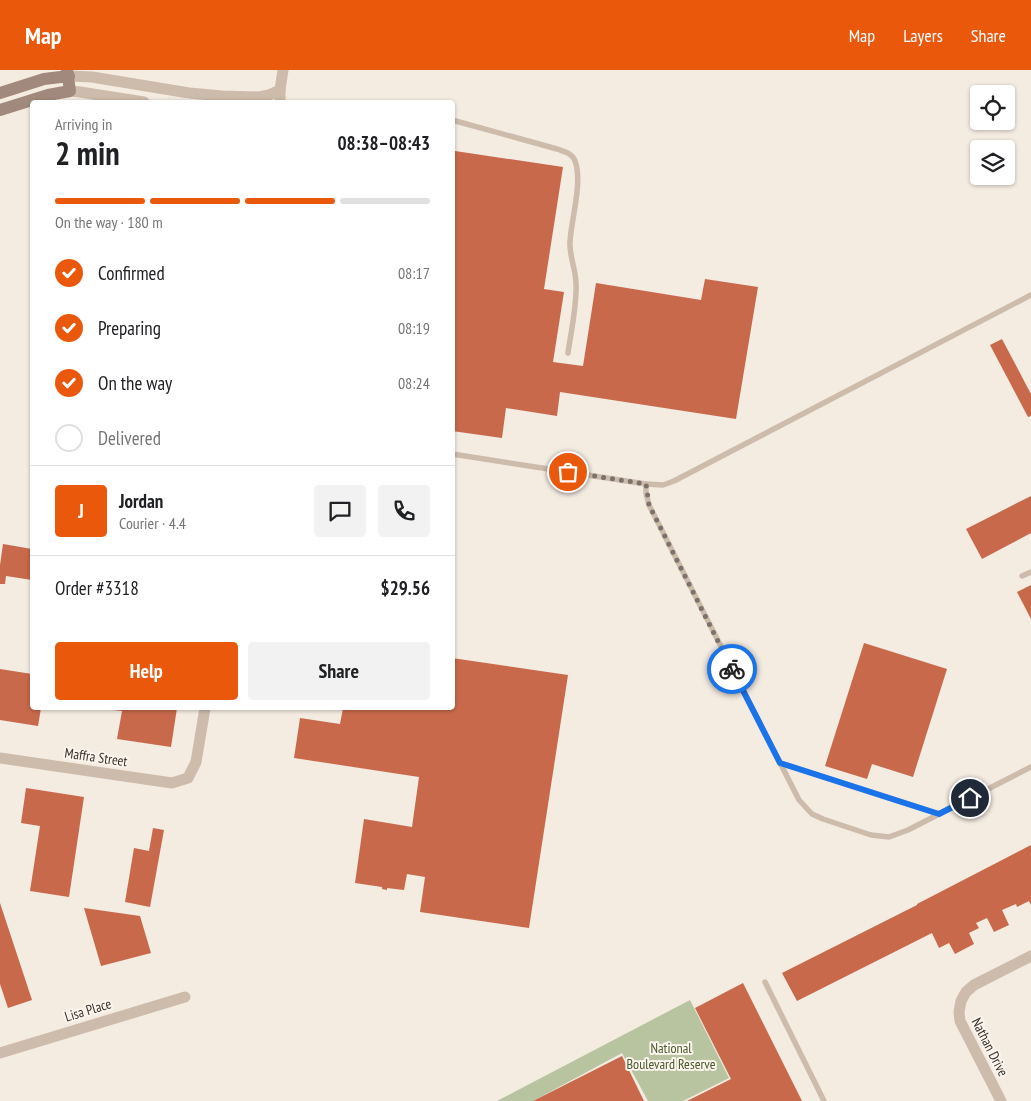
<!DOCTYPE html>
<meta charset="utf-8">
<style>
body{margin:0;font-family:"PT Sans Narrow",sans-serif;background:#f2f2f2;color:#202124;height:100vh;display:flex;flex-direction:column;font-size:19px;white-space:nowrap}
*{box-sizing:border-box;margin:0}
p{font-size:16px;color:#757577}
.icon{flex:none;width:28px;height:28px;fill:none;stroke:currentColor;stroke-width:2;stroke-linecap:round;stroke-linejoin:round}
.map{position:relative;flex:1;overflow:hidden}
.side{position:absolute;left:30px;top:30px;width:425px;height:610px;display:flex;flex-direction:column;background:#fff;border-radius:5px;box-shadow:0 1px 4px #0004}
.side>*{flex:none}
.fabs{position:absolute;left:970px;top:15px;display:grid;gap:10px}
.fabs a{display:grid;place-items:center;width:45px;height:45px;border-radius:5px;background:#fff;box-shadow:0 1px 4px #0004;font-size:25px}
.pin{position:absolute;display:grid;place-items:center;width:42px;height:42px;color:#fff;margin:-21px;border:2px solid #fff;border-radius:50%;box-shadow:0 1px 5px #0007}
.courier{position:absolute;display:grid;place-items:center;width:50px;height:50px;margin:-25px;border:4px solid #1a73e8;border-radius:50%;background:#fff;color:#222;box-shadow:0 1px 6px #0007}
.headline em{font-style:normal;font-weight:700}
.headline div{display:flex;flex-direction:column-reverse}
.headline{display:flex;align-items:center;justify-content:space-between;height:85px;padding:0 25px}
h1{font-size:32px;font-weight:700;line-height:38px}
.bar{display:grid;grid-template-columns:repeat(4,1fr);gap:8px 5px;align-content:center;height:60px;padding:0 25px}
.bar i{height:6px;border-radius:4px;background:#e0e0e0}
.bar .selected{background:#ea580c}
.bar p{grid-column:span 4}
.line{display:flex;align-items:center;gap:12px;padding:0 25px;border-top:1px solid #e0e0e0}
.line div{flex:1}
.round{display:grid;place-items:center;flex:none;width:52px;height:52px;border-radius:5px;background:#f2f2f2}
ol{padding:0 25px;list-style:none}
li{display:flex;align-items:center;gap:15px;height:55px}
li p{margin-inline-start:auto}
li .icon{padding:5px;border-radius:50%;background:#ea580c;color:#fff;stroke-width:4}
li:last-child{color:#757577}
li i{width:28px;height:28px;border:2px solid #e0e0e0;border-radius:50%}
.primary-button{display:flex;gap:10px;margin-top:auto;padding:10px 25px}
.primary-button a{flex:1;height:58px;border-radius:5px;background:#ea580c;color:#fff;font-size:20px;font-weight:700;line-height:58px;text-align:center}
.primary-button a+a{background:#f2f2f2;color:#202124}
header{display:flex;align-items:center;gap:30px;box-sizing:border-box;height:70px;padding:0 25px;background:#ea580c;color:#fff}
header strong{font-size:24px}
nav{display:flex;gap:28px;margin-inline-start:auto;font-size:18px}
.map>svg:first-child{display:block}
.green{fill:#b8c4a0}
.building{fill:#c8694b}
.lines{fill:none;stroke-linecap:round;stroke-linejoin:round}
.lane{stroke:#cdbbac;stroke-width:5.5}
.street{stroke:#cdbbac;stroke-width:11}
.secondary{stroke:#a18a7d;stroke-width:12}
.done{stroke:#7c716b;stroke-width:5;stroke-dasharray:0 9}
.route{stroke:#1a73e8;stroke-width:6}
.labels{text-anchor:middle;dominant-baseline:central;stroke-width:4;stroke-linejoin:round;paint-order:stroke}
.street-label{font-size:14px;fill:#3b302b;stroke:#fbf5ee}
.park-label{font-size:14px;fill:#4a5a2e;stroke:#fbf5ee}
</style>
<header>
<strong>Map</strong>
<nav><a>Map</a><a>Layers</a><a>Share</a></nav>
</header>
<div class="map">
<svg width="1031" height="1031" viewBox="0 0 1031 1031">
<rect width="100%" height="100%" fill="#f4ebe1"/>
<polygon class="green" points="690,930 729,1008 683,1031 648,1031 622,983 533,1031 497,1031"/>
<g class="building">
<polygon points="455,81 563,97 544,219 564,222 553,292 583,296 596,213 701,230 705,209 758,217 736,349 560,322 557,346 506,338 502,368 452,361 452,95"/>
<polygon points="1002,269 1031,324 1031,346 1028,347 990,275"/>
<polygon points="1031,426 1031,463 982,489 966,459"/>
<polygon points="3,474 32,479 32,510 6,506 5,514 0,514 0,495"/>
<polygon points="1031,515 1031,549 1017,522"/>
<polygon points="864,573 947,599 913,707 872,694 867,709 825,696"/>
<polygon points="452,588 568,605 529,858 420,842 425,807 407,804 404,820 387,818 387,820 382,819 382,817 355,813 364,749 412,757 419,707 294,688 300,648 340,654 343,638 452,638"/>
<polygon points="0,599 32,604 32,638 41,638 38,656 0,650"/>
<polygon points="106,638 177,638 171,677 117,669 122,641 106,639"/>
<polygon points="26,718 84,727 69,827 30,821 40,756 21,753"/>
<polygon points="153,758 164,760 150,837 125,832 134,778 149,781"/>
<polygon points="1031,775 1031,835 1029,831 1017,837 1016,834 1002,840 1009,855 994,862 987,848 976,853 979,858 969,863 974,874 955,884 949,873 939,878 932,863 797,931 782,903 917,835 917,834"/>
<polygon points="0,833 32,930 8,938 0,914"/>
<polygon points="84,838 140,846 151,883 101,896"/>
<polygon points="743,913 802,1031 687,1031 731,1009 695,938"/>
<polygon points="622,986 644,1031 533,1031"/>
</g>
<g class="lines">
<g class="lane">
<path d="M452,50L557,79C565,82 572,83 575,91C583,112 571,150 570,172C569,186 576,199 576,214C577,235 571,262 568,283"/>
<polyline points="1031,225 674,411 663,415 646,414 646,423 649,435 799,730 812,744 823,749 871,765 889,767 908,760 1031,697"/>
<polyline points="452,384 646,414"/>
<polyline points="1022,506 1031,502"/>
<polyline points="780,693 939,744"/>
<polyline points="765,912 824,1031"/>
</g>
<g class="street">
<polyline points="69,6 92,7 189,23 222,26 259,27 269,25 280,20"/>
<polyline points="70,21 80,22 144,32"/>
<polyline points="280,32 280,20 283,0"/>
<polyline points="0,688 172,713 188,708 196,692 205,638"/>
<polyline points="0,983 185,927"/>
<polyline points="1001,1031 960,951 959,942 961,931 966,922 974,915 1031,886"/>
</g>
<g class="secondary">
<polyline points="0,23 44,9 69,6"/>
<polyline points="0,40 48,25 70,21 67,0"/>
</g>
</g>
<g class="lines">
<polyline class="done" points="568,402 646,414 649,435 732,599"/>
<polyline class="route" points="732,599 780,693 939,744 970,728"/>
</g>
<g class="labels">
<g class="street-label">
<text transform="translate(96 687) rotate(8)">Maffra Street</text>
<text transform="translate(88 940) rotate(-17)">Lisa Place</text>
<text transform="translate(990 977) rotate(63)">Nathan Drive</text>
</g>
<g class="park-label">
<text x="671" y="978">National<tspan x="671" dy="16">Boulevard Reserve</tspan></text>
</g>
</g>
</svg>
<div class="fabs">
<a><svg class="icon" aria-label="locate" viewBox="0 0 24 24"><circle cx="12" cy="12" r="6"/><path d="M12 2v4M12 18v4M2 12h4M18 12h4"/></svg></a>
<a><svg class="icon" aria-label="layers" viewBox="0 0 24 24"><path d="M12 4l9 5-9 5-9-5zM3 14l9 5 9-5"/></svg></a>
</div>
<div class="pin" style="left:568px;top:402px;background:#ea580c"><svg class="icon" aria-label="bag" viewBox="0 0 24 24"><path d="M5 8h14l-1 12H6zM9 8a3 3 0 0 1 6 0"/></svg></div>
<div class="pin" style="left:970px;top:728px;background:#1f2937"><svg class="icon" aria-label="home" viewBox="0 0 24 24"><path d="M3 11l9-7 9 7M6 9v11h12V9"/></svg></div>
<div class="courier" style="left:732px;top:599px"><svg class="icon" aria-label="bike" viewBox="0 0 24 24"><circle cx="6" cy="16" r="4"/><circle cx="18" cy="16" r="4"/><path d="M6 16l4-8h5l3 8M10 8l3 8H6M13 5h3"/></svg></div>
<section class="side">
<div class="headline"><div><h1>2 min</h1><p>Arriving in</p></div><em>08:38–08:43</em></div>
<div class="bar"><i class="selected"></i><i class="selected"></i><i class="selected"></i><i></i><p>On the way · 180 m</p></div>
<ol>
<li><svg class="icon" aria-label="check" viewBox="0 0 24 24"><path d="M5 12l5 5 9-10"/></svg>Confirmed<p>08:17</p></li>
<li><svg class="icon" aria-label="check" viewBox="0 0 24 24"><path d="M5 12l5 5 9-10"/></svg>Preparing<p>08:19</p></li>
<li><svg class="icon" aria-label="check" viewBox="0 0 24 24"><path d="M5 12l5 5 9-10"/></svg>On the way<p>08:24</p></li>
<li><i></i>Delivered</li>
</ol>
<div class="line" style="height:90px"><b class="round" style="background:#ea580c;color:#fff">J</b><div><b>Jordan</b><p>Courier · 4.4</p></div><a class="round"><svg class="icon" aria-label="chat" viewBox="0 0 24 24"><path d="M4 5h16v11H9l-5 4z"/></svg></a><a class="round"><svg class="icon" aria-label="phone" viewBox="0 0 24 24"><path d="M5 4h4l2 5-3 2q2 4 5 5l2-3 5 2v4C11 20 4 13 5 4z"/></svg></a></div>
<div class="line" style="height:65px"><div>Order #3318</div><b>$29.56</b></div>
<div class="primary-button"><a>Help</a><a>Share</a></div>
</section>
</div>
